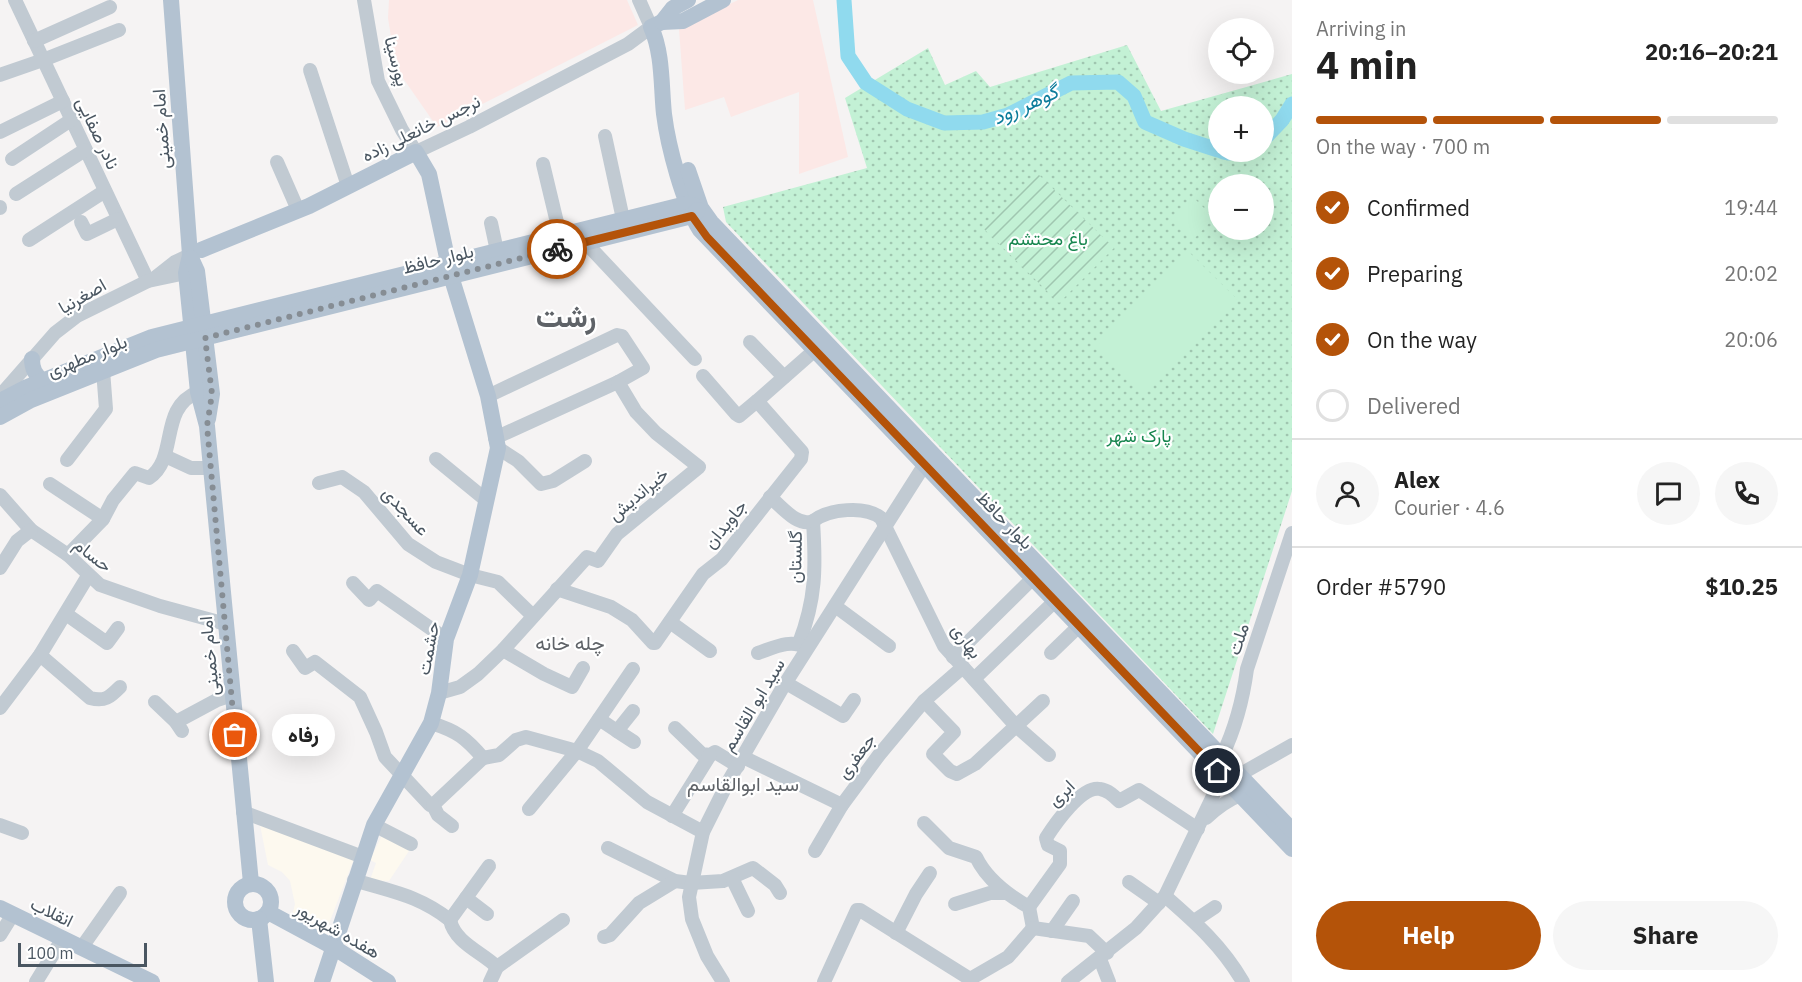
<!DOCTYPE html>
<meta charset="utf-8">
<style>
body{margin:0;font-family:"IBM Plex Sans",Vazirmatn,sans-serif;background:#f6f6f6;color:#222;height:100vh;display:flex;flex-direction:column;font-size:22px;white-space:nowrap}
*{box-sizing:border-box;margin:0}
p{font-size:20px;color:#767676}
.icon{flex:none;width:33px;height:33px;fill:none;stroke:currentColor;stroke-width:2;stroke-linecap:round;stroke-linejoin:round}
.map{position:relative;flex:1;overflow:hidden}
.side{display:flex;flex-direction:column;background:#fff;width:510px}
.side>*{flex:none}
.fabs{position:absolute;left:1208px;top:18px;display:grid;gap:12px}
.fabs a{display:grid;place-items:center;width:66px;height:66px;border-radius:50%;background:#fff;box-shadow:0 6px 24px #0002;font-size:30px}
.scale{position:absolute;left:18px;bottom:15px;width:129px;box-sizing:border-box;padding-left:6px;border:3px solid #4a5661;border-top:0;font-size:16px;line-height:21px;white-space:nowrap;color:#4a5661;-webkit-text-stroke:4px #fff;paint-order:stroke}
.pin{position:absolute;display:grid;place-items:center;width:51px;height:51px;color:#fff;margin:-26px;border:3px solid #fff;border-radius:50%;box-shadow:0 2px 6px #0007}
.courier{position:absolute;display:grid;place-items:center;width:60px;height:60px;margin:-30px;border:4px solid #b45309;border-radius:50%;background:#fff;color:#222;box-shadow:0 2px 8px #0007}
.bubble{position:absolute;height:42px;border-radius:21px;background:#fff;box-shadow:0 6px 24px #0002;font-size:20px;font-weight:800;line-height:42px;text-align:center}
.head em{font-style:normal;font-weight:800}
.head div{display:flex;flex-direction:column-reverse}
.head{display:flex;align-items:center;justify-content:space-between;height:102px;padding:0 24px}
h1{font-size:39px;font-weight:800;line-height:45px}
.bar{display:grid;grid-template-columns:repeat(4,1fr);gap:9px 6px;align-content:center;height:72px;padding:0 24px}
.bar i{height:8px;border-radius:4px;background:#e0e0e0}
.bar .current{background:#b45309}
.bar p{grid-column:span 4}
.line{display:flex;align-items:center;gap:15px;padding:0 24px;border-top:2px solid #e0e0e0}
.line div{flex:1}
.round{display:grid;place-items:center;flex:none;width:63px;height:63px;border-radius:32px;background:#f6f6f6}
ol{padding:0 24px;list-style:none}
li{display:flex;align-items:center;gap:18px;height:66px}
li p{margin-inline-start:auto}
li .icon{padding:6px;border-radius:50%;background:#b45309;color:#fff;stroke-width:4}
li:last-child{color:#767676}
li i{width:33px;height:33px;border:3px solid #e0e0e0;border-radius:50%}
.button{display:flex;gap:12px;margin-top:auto;padding:12px 24px}
.button a{flex:1;height:69px;border-radius:36px;background:#b45309;color:#fff;font-size:24px;font-weight:800;line-height:69px;text-align:center}
.button a+a{background:#f6f6f6;color:#222}
main{display:flex;flex:1;min-height:0}
.map>svg:first-child{display:block}
.commercial{fill:#fdf9ef}
.medical{fill:#fce8e6}
.grass{fill:url(#grass-dots);fill-rule:evenodd}
.garden{fill:url(#garden-furrows)}
.pitch{fill:#c3f1d5}
.lines{fill:none;stroke-linecap:round;stroke-linejoin:round}
.river{stroke:#90daee;stroke-width:15}
.minor{stroke:#c1cad2;stroke-width:14}
.major{stroke:#b3c2d1;stroke-width:16}
.done{stroke:#868d94;stroke-width:6;stroke-dasharray:0 10.8}
.route{stroke:#b45309;stroke-width:8}
.labels{text-anchor:middle;dominant-baseline:central;stroke-width:4.5;stroke-linejoin:round;paint-order:stroke}
.street-label{font-size:18px;fill:#4a5661;stroke:#fff}
.park-label{font-size:18px;fill:#17864f;stroke:#fff}
.water-label{font-size:20px;font-style:italic;fill:#0c7c9b;stroke:#fff}
.neighbourhood-label{font-size:20px;fill:#5f6368;stroke:#fff}
.town-label{font-size:30px;font-weight:bold;fill:#5f6368;stroke:#fff}
</style>
<main>
<div class="map">
<svg width="1292" height="982" viewBox="0 0 1292 982">
<defs>
<pattern id="grass-dots" width="8" height="8" patternUnits="userSpaceOnUse" patternTransform="scale(1.5)"><rect width="8" height="8" fill="#c3f1d5"/><path d="M2 2h.1M6 6h.1" fill="none" stroke="#a0c6b0" stroke-width="1.8" stroke-linecap="round"/></pattern>
<pattern id="garden-furrows" width="10" height="10" patternUnits="userSpaceOnUse" patternTransform="scale(1.5)"><rect width="10" height="10" fill="#c3f1d5"/><path d="M-1 1l2-2M0 10L10 0M9 11l2-2" fill="none" stroke="#a0c6b0"/></pattern>
</defs>
<rect width="100%" height="100%" fill="#f5f3f3"/>
<g class="commercial">
<polygon points="259,820 355,856 325,934 292,916 295,904 290,881 282,872 268,865"/>
<polygon points="382,835 411,848 389,881 370,880 376,863 370,860"/>
</g>
<g class="medical">
<polygon points="389,0 627,0 638,25 437,127 396,68 388,18"/>
<polygon points="738,0 813,0 848,157 799,174 799,92 731,117 724,97 685,110 679,29"/>
</g>
<path class="grass" d="M1127,45L1161,111L1292,74V491L1213,734L726,222L723,207L867,168L845,98L928,48L945,85L976,71L990,87ZM1218,106H1263V152H1218ZM1218,184H1263V230H1218Z"/>
<polygon class="garden" points="1038,174 1114,248 1059,303 984,229"/>
<g class="pitch">
<polygon points="1193,197 1214,218 1192,241 1171,220"/>
<polygon points="1189,252 1237,299 1146,393 1098,345"/>
</g>
<g class="lines">
<g class="river">
<polyline points="844,0 848,56 866,83 907,109 944,123 983,122 1008,115 1071,83 1118,82 1134,96 1145,122 1184,139 1218,150"/>
<polyline points="1263,140 1282,120 1292,104"/>
<polyline points="1223,152 1228,153 1239,152"/>
</g>
<g class="minor">
<polyline points="15,0 148,281"/>
<polyline points="364,0 378,81 402,130 416,152 469,127 628,44 651,27 639,0"/>
<polyline points="34,41 110,7"/>
<polyline points="310,70 348,186"/>
<polyline points="0,75 43,60 119,30"/>
<polyline points="0,132 63,101"/>
<polyline points="605,136 623,219"/>
<polyline points="12,159 71,120"/>
<polyline points="277,162 298,210"/>
<polyline points="543,164 560,235"/>
<polyline points="16,194 85,150"/>
<polyline points="0,207 0,208"/>
<polyline points="81,222 87,234 118,219"/>
<polyline points="491,223 497,251"/>
<polyline points="29,240 105,191"/>
<polyline points="585,242 695,359"/>
<polyline points="156,277 175,262 196,252"/>
<polyline points="750,342 784,377"/>
<polyline points="703,376 736,414 739,416 757,401"/>
<polyline points="0,396 55,333 77,316 148,281 186,273"/>
<polyline points="488,396 617,335 622,336 643,368 618,382 495,438"/>
<polyline points="498,448 518,461 541,484 553,481 585,461"/>
<polyline points="165,456 191,468 211,468"/>
<polyline points="436,459 486,500"/>
<polyline points="67,460 106,409 103,370"/>
<polyline points="319,483 342,477 364,492 408,544 436,562 470,575 498,582 532,615"/>
<polyline points="50,484 103,519"/>
<polyline points="0,495 31,530 68,555 100,585 160,606 226,624"/>
<path d="M770,497C781,506 798,528 813,521C816,568 816,599 799,643"/>
<path d="M813,521C829,509 865,505 881,518L944,646L1016,726L1049,755"/>
<path d="M68,555L103,519L113,500L135,473L149,478C179,458 158,408 198,392"/>
<polyline points="0,568 17,541 31,530"/>
<polyline points="353,583 369,600 377,591 446,639"/>
<polyline points="557,589 611,607 632,620 653,643 655,643 703,574 722,559 801,459 802,452 757,401 815,350"/>
<polyline points="835,606 889,646"/>
<polyline points="66,614 107,643 118,628"/>
<polyline points="670,622 710,651"/>
<polyline points="503,650 544,674 572,687 583,668"/>
<polyline points="293,651 305,668 315,662 360,697 376,732 385,757 430,805 433,805"/>
<path d="M758,653C773,648 791,638 806,648"/>
<polyline points="1051,653 1079,626"/>
<path d="M40,655L90,698C105,702 110,697 120,687"/>
<polyline points="953,657 1033,578"/>
<polyline points="974,679 1055,601"/>
<polyline points="786,683 843,716 854,700"/>
<polyline points="439,693 460,687 478,674 503,650 587,557 598,561 617,534 699,467 656,433 636,412 618,382"/>
<polyline points="924,701 963,667"/>
<polyline points="155,702 176,722 182,731"/>
<polyline points="0,708 40,655 88,576"/>
<polyline points="599,719 617,731 633,711"/>
<polyline points="176,722 217,700 232,695"/>
<path d="M431,723C457,731 466,738 483,758"/>
<polyline points="675,728 702,754 710,755 715,752 738,766"/>
<polyline points="617,731 634,742"/>
<path d="M1222,756C1235,729 1243,699 1247,669L1292,533"/>
<polyline points="743,757 842,805 879,755 924,701 954,732 933,754 950,771 957,774 975,764 1043,701"/>
<polyline points="483,758 499,755 516,740 526,737 577,751 598,761 647,802 703,832"/>
<polyline points="1239,775 1292,745"/>
<polyline points="433,805 483,758"/>
<polyline points="433,805 438,815 452,826"/>
<polyline points="529,809 577,751 633,669"/>
<polyline points="243,812 363,857"/>
<polyline points="672,816 710,755"/>
<path d="M1206,818C1217,808 1227,800 1241,795"/>
<path d="M924,823L949,848L976,857C987,880 1008,895 1029,907L1033,928L1089,936L1107,953"/>
<polyline points="0,825 22,833"/>
<polyline points="374,825 411,844"/>
<polyline points="608,848 675,881 691,883 723,881 753,868 775,885 780,893"/>
<polyline points="815,851 842,805"/>
<polyline points="732,878 748,911"/>
<path d="M354,880C392,892 418,895 450,920C455,943 482,952 497,967"/>
<polyline points="1129,882 1159,903"/>
<path d="M1165,896C1196,923 1222,946 1243,982"/>
<polyline points="466,898 487,914"/>
<polyline points="955,904 990,893 1006,893"/>
<path d="M1029,907L1060,864V851L1048,845L1046,838C1055,824 1082,785 1100,789C1108,790 1114,796 1119,801L1139,790L1198,829"/>
<polyline points="450,920 489,866"/>
<polyline points="1194,921 1215,907"/>
<polyline points="1052,931 1073,901"/>
<polyline points="896,933 916,894 930,873"/>
<polyline points="0,935 13,914"/>
<polyline points="604,937 610,935 639,903 675,881"/>
<polyline points="82,947 120,893"/>
<polyline points="1100,959 1109,982"/>
<polyline points="970,979 1008,957 1033,928"/>
<polyline points="36,982 63,938"/>
<polyline points="490,982 497,967 563,920"/>
<polyline points="723,982 707,956 692,919 689,897 703,832 728,782 783,687 925,464"/>
<polyline points="824,982 857,910 860,910 970,979 971,982"/>
<polyline points="1068,982 1136,928 1165,896 1213,796 1218,771"/>
</g>
<g class="major">
<polyline points="171,0 190,255 186,273 198,392 207,426 251,883"/>
<path d="M723,0L683,21L662,22L651,27C663,54 661,85 664,114C668,146 683,203 700,230L1292,849"/>
<polyline points="662,22 673,8 688,0"/>
<polyline points="688,170 701,208 711,222 1292,830"/>
<polyline points="201,250 309,206 416,152 429,174 451,276 488,396 498,448 470,575 446,639 439,693 431,723 374,825 322,982"/>
<polyline points="191,258 197,271 212,394 208,419"/>
<path d="M32,359C32,369 35,375 43,381"/>
<polyline points="0,401 25,388 152,337 686,204 695,206"/>
<polyline points="0,417 31,400 156,350 692,216 698,210"/>
<circle cx="253" cy="902" r="18"/>
<polyline points="0,908 152,982"/>
<polyline points="268,912 333,947 388,982"/>
<polyline points="259,919 266,982"/>
</g>
</g>
<g class="lines">
<polyline class="done" points="235,735 207,426 212,394 205,338 557,249"/>
<polyline class="route" points="557,249 692,216 707,237 1218,771"/>
</g>
<g class="labels">
<g class="street-label">
<text transform="translate(397 61) rotate(75)">پورسینا</text>
<text transform="translate(421 128) rotate(-26)">نرجس خانعلی زاده</text>
<text transform="translate(161 129) rotate(-94)">امام خمینی</text>
<text transform="translate(98 133) rotate(65)">نادر صفایی</text>
<text transform="translate(438 259) rotate(-14)">بلوار حافظ</text>
<text transform="translate(82 296) rotate(-30)">اصغرنیا</text>
<text transform="translate(87 356) rotate(-22)">بلوار مطهری</text>
<text transform="translate(638 494) rotate(-40)">خیراندیش</text>
<text transform="translate(406 511) rotate(47)">عسجدی</text>
<text transform="translate(1005 520) rotate(46)">بلوار حافظ</text>
<text transform="translate(725 524) rotate(-51)">جاویدان</text>
<text transform="translate(93 555) rotate(38)">حسام</text>
<text transform="translate(795 557) rotate(-89)">گلستان</text>
<text transform="translate(1238 639) rotate(-72)">ملت</text>
<text transform="translate(967 641) rotate(54)">بهاری</text>
<text transform="translate(428 648) rotate(-79)">حشمت</text>
<text transform="translate(209 656) rotate(-95)">امام خمینی</text>
<text transform="translate(753 705) rotate(-59)">سید ابو القاسم</text>
<text transform="translate(856 756) rotate(-53)">جعفری</text>
<text transform="translate(1061 793) rotate(-44)">ابری</text>
<text transform="translate(52 912) rotate(26)">انقلاب</text>
<text transform="translate(338 930) rotate(30)">هفده شهریور</text>
</g>
<g class="park-label">
<text x="1048" y="238">باغ محتشم</text>
<text x="1139" y="435">پارک شهر</text>
</g>
<g class="water-label">
<text transform="translate(1025 104) rotate(-24)">گوهر رود</text>
</g>
<g class="neighbourhood-label">
<text x="570" y="642">چله خانه</text>
<text x="743" y="783">سید ابوالقاسم</text>
</g>
<g class="town-label">
<text x="566" y="315">رشت</text>
</g>
</g>
</svg>
<div class="fabs">
<a><svg class="icon" aria-label="locate" viewBox="0 0 24 24"><circle cx="12" cy="12" r="6"/><path d="M12 2v4M12 18v4M2 12h4M18 12h4"/></svg></a>
<a>+</a>
<a>−</a>
</div>
<div class="scale">100 m</div>
<div class="pin" style="left:235px;top:735px;background:#ea580c"><svg class="icon" aria-label="bag" viewBox="0 0 24 24"><path d="M5 8h14l-1 12H6zM9 8a3 3 0 0 1 6 0"/></svg></div>
<div class="pin" style="left:1218px;top:771px;background:#1f2937"><svg class="icon" aria-label="home" viewBox="0 0 24 24"><path d="M3 11l9-7 9 7M6 9v11h12V9"/></svg></div>
<div class="courier" style="left:557px;top:249px"><svg class="icon" aria-label="bike" viewBox="0 0 24 24"><circle cx="6" cy="16" r="4"/><circle cx="18" cy="16" r="4"/><path d="M6 16l4-8h5l3 8M10 8l3 8H6M13 5h3"/></svg></div>
<div class="bubble" style="left:272px;top:714px;width:63px">رفاه</div>
</div>
<section class="side">
<div class="head"><div><h1>4 min</h1><p>Arriving in</p></div><em>20:16–20:21</em></div>
<div class="bar"><i class="current"></i><i class="current"></i><i class="current"></i><i></i><p>On the way · 700 m</p></div>
<ol>
<li><svg class="icon" aria-label="check" viewBox="0 0 24 24"><path d="M5 12l5 5 9-10"/></svg>Confirmed<p>19:44</p></li>
<li><svg class="icon" aria-label="check" viewBox="0 0 24 24"><path d="M5 12l5 5 9-10"/></svg>Preparing<p>20:02</p></li>
<li><svg class="icon" aria-label="check" viewBox="0 0 24 24"><path d="M5 12l5 5 9-10"/></svg>On the way<p>20:06</p></li>
<li><i></i>Delivered</li>
</ol>
<div class="line" style="height:108px"><a class="round"><svg class="icon" aria-label="person" viewBox="0 0 24 24"><circle cx="12" cy="8" r="4"/><path d="M4 21q1-7 8-7t8 7"/></svg></a><div><b>Alex</b><p>Courier · 4.6</p></div><a class="round"><svg class="icon" aria-label="chat" viewBox="0 0 24 24"><path d="M4 5h16v11H9l-5 4z"/></svg></a><a class="round"><svg class="icon" aria-label="phone" viewBox="0 0 24 24"><path d="M5 4h4l2 5-3 2q2 4 5 5l2-3 5 2v4C11 20 4 13 5 4z"/></svg></a></div>
<div class="line" style="height:78px"><div>Order #5790</div><b>$10.25</b></div>
<div class="button"><a>Help</a><a>Share</a></div>
</section>
</main>
